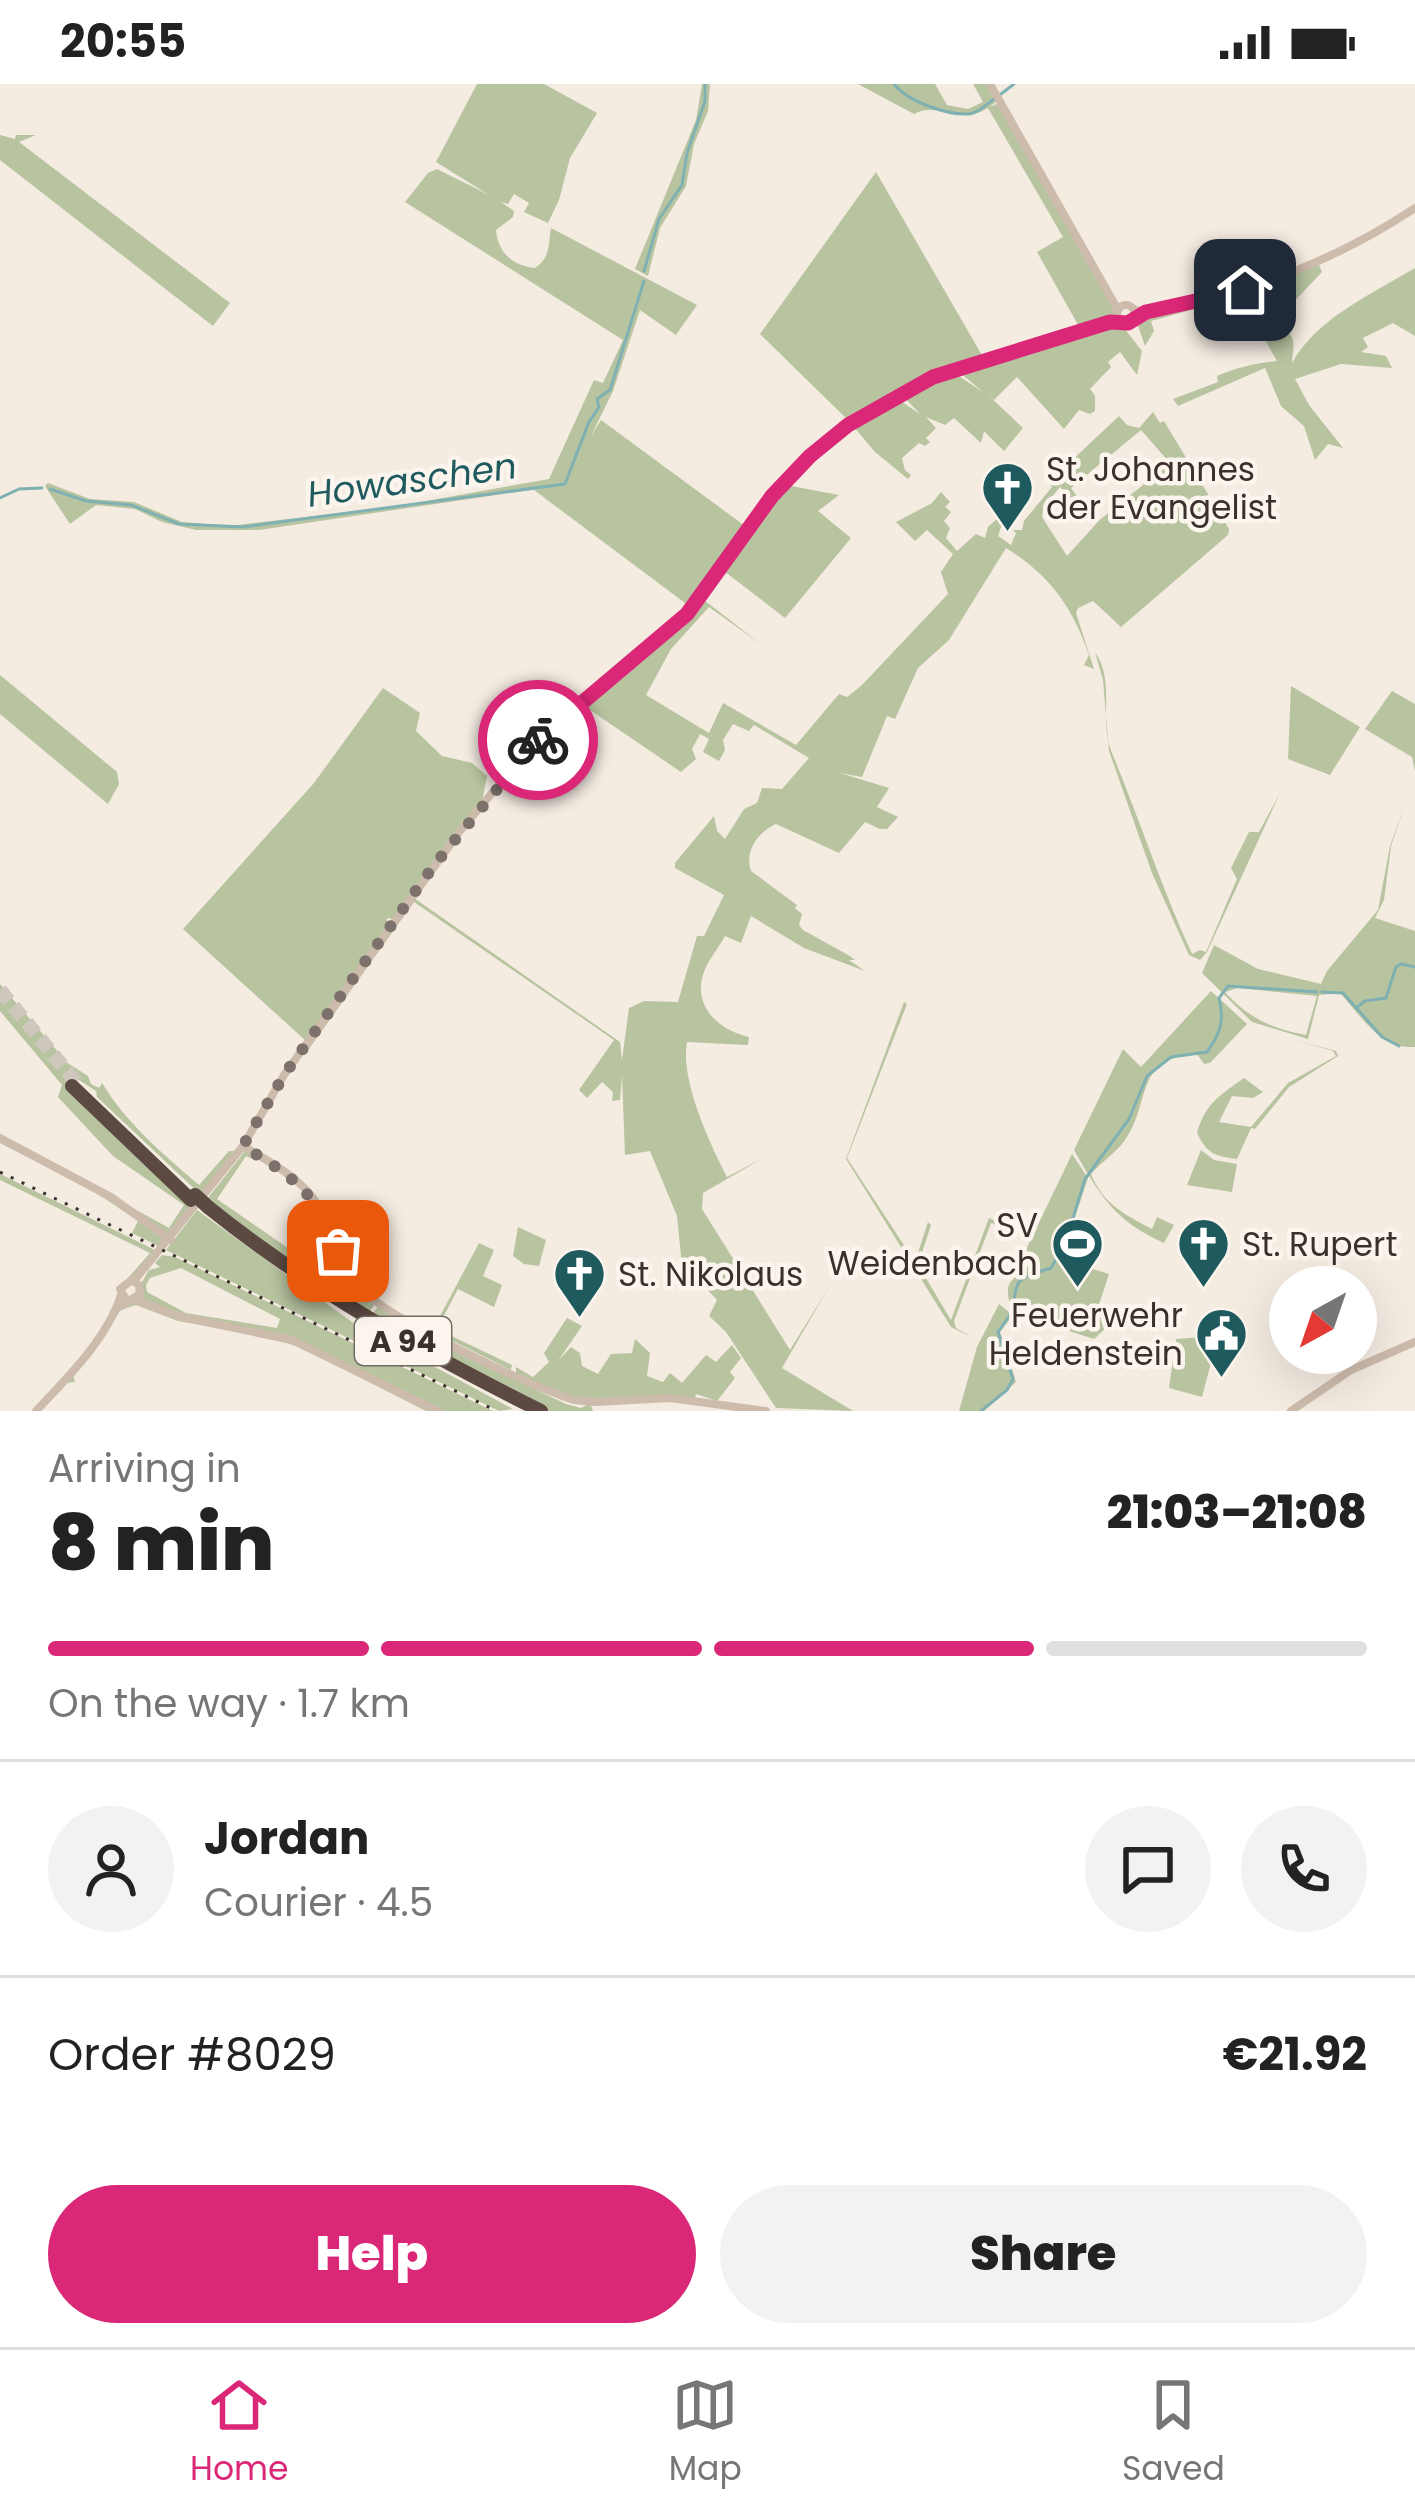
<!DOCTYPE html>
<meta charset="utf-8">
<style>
body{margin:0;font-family:Poppins,sans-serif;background:#f2f2f2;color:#222;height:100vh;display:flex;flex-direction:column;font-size:45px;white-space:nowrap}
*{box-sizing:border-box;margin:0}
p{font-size:39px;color:#767676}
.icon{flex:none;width:66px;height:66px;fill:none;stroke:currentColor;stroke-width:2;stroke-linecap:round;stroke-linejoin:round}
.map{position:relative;height:1327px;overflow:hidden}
.panel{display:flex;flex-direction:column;background:#fff;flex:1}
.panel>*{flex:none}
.needle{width:78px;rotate:220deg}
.fabs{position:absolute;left:1269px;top:1182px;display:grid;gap:24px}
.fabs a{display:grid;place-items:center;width:108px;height:108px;border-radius:50%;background:#fff;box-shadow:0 12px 48px #0002;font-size:60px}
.pin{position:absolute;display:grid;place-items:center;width:102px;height:102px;color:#fff;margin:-51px;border-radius:24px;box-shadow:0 6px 18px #0006}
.courier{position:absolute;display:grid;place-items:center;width:120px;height:120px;margin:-60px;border:9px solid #db2777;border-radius:50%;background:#fff;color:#222;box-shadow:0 3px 15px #0007}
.overview em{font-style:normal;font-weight:800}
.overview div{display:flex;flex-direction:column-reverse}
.overview{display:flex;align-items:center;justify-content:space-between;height:204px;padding:0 48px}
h1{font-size:78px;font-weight:800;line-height:90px}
.bar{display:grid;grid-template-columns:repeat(4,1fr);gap:18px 12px;align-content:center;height:144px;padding:0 48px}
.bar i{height:15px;border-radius:9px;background:#e0e0e0}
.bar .active{background:#db2777}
.bar p{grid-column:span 4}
.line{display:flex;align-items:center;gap:30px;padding:0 48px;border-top:3px solid #e0e0e0}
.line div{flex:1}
.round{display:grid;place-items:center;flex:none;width:126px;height:126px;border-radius:63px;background:#f2f2f2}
.primary-button{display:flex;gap:24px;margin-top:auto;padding:24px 48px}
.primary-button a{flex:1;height:138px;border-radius:72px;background:#db2777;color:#fff;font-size:48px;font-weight:800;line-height:138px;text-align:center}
.primary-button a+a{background:#f2f2f2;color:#222}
.status{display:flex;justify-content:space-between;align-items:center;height:84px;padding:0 60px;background:#fff;direction:ltr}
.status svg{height:33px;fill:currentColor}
.menu{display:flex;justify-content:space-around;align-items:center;height:168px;border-top:3px solid #e0e0e0;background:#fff;font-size:33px;color:#767676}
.menu a{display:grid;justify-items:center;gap:6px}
.menu .active{color:#db2777}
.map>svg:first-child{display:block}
.green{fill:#b8c4a0;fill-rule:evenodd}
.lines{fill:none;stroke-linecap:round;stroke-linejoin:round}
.stream{stroke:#7fb0b2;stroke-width:3}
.motorway-tunnel{stroke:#cfc6bd;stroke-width:14;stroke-dasharray:14 7;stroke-linecap:butt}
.tertiary{stroke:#cdbbac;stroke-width:8}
.motorway{stroke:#5c4a42;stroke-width:14}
.rail{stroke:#3b302b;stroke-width:3;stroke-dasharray:3 9;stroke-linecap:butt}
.motorway-bridge{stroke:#5c4a42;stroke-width:14}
.done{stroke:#7c716b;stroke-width:12;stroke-dasharray:0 21.6}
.route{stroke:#db2777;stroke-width:15}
.labels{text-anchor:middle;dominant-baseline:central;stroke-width:9;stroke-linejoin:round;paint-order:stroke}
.shield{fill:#fbf5ee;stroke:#756b66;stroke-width:3}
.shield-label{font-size:30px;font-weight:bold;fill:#3b302b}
.poi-label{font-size:33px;fill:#3b302b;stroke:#fbf5ee;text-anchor:start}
.water-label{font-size:36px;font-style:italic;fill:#1f5a5e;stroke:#fbf5ee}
</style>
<div class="status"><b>20:55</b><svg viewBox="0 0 49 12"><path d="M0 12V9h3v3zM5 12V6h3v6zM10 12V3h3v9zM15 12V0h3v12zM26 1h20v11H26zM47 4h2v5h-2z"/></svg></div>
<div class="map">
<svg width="1415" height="1327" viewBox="0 0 1415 1327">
<rect width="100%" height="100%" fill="#f4ebe1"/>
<g class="green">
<path d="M477,0H544L597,29L570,74L559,116L548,139L524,128L529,119L514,110L508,120L501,118L514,127L513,133L496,146C498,168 512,182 535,184C551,173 548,161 551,144L697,221L676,251L640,226L613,307L591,352L601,336L745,442L780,398L844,338L786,401L839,411L818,427L851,454L785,534L724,487L704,516L762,561L709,523L671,565L646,611L709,649L723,619L796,661L839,610L847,613L861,602L948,510L941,488L953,470L927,446L915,457L896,438L932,419L941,408L950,418L945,423L951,428L944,437L950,444L946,454L957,467L976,450L985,454L988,443L1001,431L1004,434L998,452L1011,461L1016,449L1013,446H1022L1024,437L1052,403L1050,397L1119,332L1127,341L1139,344L1153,328L1160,339L1164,337L1229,445L1228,451L1121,543L1093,517L1078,524L1076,529L1094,585L1084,581L1089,571C1073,524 1050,491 1006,464L949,556L918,584L895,635L887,632L862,693L840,689L889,704L877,723L898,733L887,745H880L865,738L839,769L776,740C758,748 744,767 751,787L797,821L795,824L802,830L799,841L803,846L850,872L855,876H849L865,887L804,864L751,832L741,859L725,852C719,863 710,874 705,885C690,922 719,946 749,953L748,961L687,958C680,996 709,1058 727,1093L763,1074L703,1109L702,1125L790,1266L830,1201L782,1284L853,1327L776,1324L726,1248L709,1232L717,1216L704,1202L708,1189L697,1179L682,1182L677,1132L650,1067L625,1071L622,992L620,1016L612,1017L613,1008L602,998L587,1014L579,1006L614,956L414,818L306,969L304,966L414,814L620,958L622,976L629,924L644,917L678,918L697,852H704L724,811L675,784V779L714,732L717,747L725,755L744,725L757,719L762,704L782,705L809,674L754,641L749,647L733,640L723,656L725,666L719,677L703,668L709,655L700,650L692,665L696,675L681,688L590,626L569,631L689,522L534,406L543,404L259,446H196L162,438L135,425L96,421L70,440L45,402L48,399L90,415L134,418L182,438L229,442L398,422L549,395L594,296L603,299L623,256L405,118L428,89L437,85L489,111L436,78ZM1141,346L1170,379L1096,439L1071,404ZM1060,403L1096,440L1067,472L1042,433L1044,422Z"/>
<polygon points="702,0 710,0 708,27 694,60 686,102 660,144 648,192 635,185 696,36"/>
<path d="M858,0H935L947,21L968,25L983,18L973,0H988L997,17L990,23L997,20L1116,227L1111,233L1081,246L1037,168L1063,153L988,24C959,42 939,17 914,30Z"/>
<polygon points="0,51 15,55 16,51 36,51 19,58 230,219 213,242 0,76"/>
<polygon points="876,88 983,273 944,287 849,337 760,250"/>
<polygon points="1319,181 1322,188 1288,224 1249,250 1224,217 1151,237 1154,247 1145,262 1137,239 1142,232"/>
<path d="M1415,184V252L1393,239L1363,254L1368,263L1361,268L1386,272L1392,284L1341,280L1295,295L1309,321L1343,364L1328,360L1315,376L1304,342L1281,322L1265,284L1178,322L1173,315L1218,298L1217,292C1238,283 1258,279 1277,277L1260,247L1270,241L1283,243C1299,256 1292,265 1292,279C1317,234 1372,210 1415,184Z"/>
<polygon points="1121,240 1142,267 1137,291 1120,268 1108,278 1111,283 1090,305 1095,312 1095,327 1090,330 1079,326 1064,345 1017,293 994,316 987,310 1023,344 1004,367 984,347 981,359 954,334 945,341 926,333 936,344 926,354 930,358 925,362 919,359 902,374 905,386 911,391 908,395 875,368 853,342 896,314 920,330 901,310 954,289 983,308 959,288"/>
<path d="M1095,568C1116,598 1098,636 1112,669C1139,734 1162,805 1192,870L1200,866L1206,868L1237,795L1231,784L1249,748H1259L1280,709L1207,868L1200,876L1189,871L1152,789L1109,667L1103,596Z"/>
<polygon points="0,591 117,688 119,700 108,720 0,630"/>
<polygon points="1291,602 1360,643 1330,691 1288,675"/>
<polygon points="383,604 420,629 416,647 442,672 472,679 487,692 482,718 392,835 387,834 387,845 306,957 183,845 314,699"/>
<polygon points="1392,607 1415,620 1415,687 1412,673 1365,645"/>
<path d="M1405,721L1391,762L1384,816L1375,834L1415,847V963C1380,965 1362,933 1340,909L1319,911L1308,955L1252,938L1202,889L1214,861L1258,885L1321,900L1327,887L1378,826L1390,762ZM1238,904L1317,912L1306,951C1273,945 1248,934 1225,908Z"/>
<path d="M0,900L65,976L55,982L44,972L57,985L66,978L88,992L91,1000L99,1004L102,999C127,1040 163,1070 199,1101L229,1067H238L202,1112L97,1013L96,1007L79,996L73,999L193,1124L162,1164L132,1149L138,1137L92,1106L0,1059V1051L169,1144L184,1121L113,1072L58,1013L62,1001L0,927Z"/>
<path d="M1211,907L1247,940L1210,979L1204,980L1197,970C1133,974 1152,1018 1125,1056C1116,1069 1101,1078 1091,1090C1103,1120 1124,1130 1152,1145L1157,1133L1174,1141L1164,1159C1115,1137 1100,1112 1074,1066L1123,965L1141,983Z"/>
<polygon points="904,918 907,920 847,1074 915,1178 928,1138 931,1141 918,1181 951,1236 989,1134 1023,1149 991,1139 954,1237 956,1244 973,1254 951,1243 846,1075"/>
<path d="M1295,956L1336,967L1338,972L1289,1003L1255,1045L1251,1044L1237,1075C1215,1072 1207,1070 1197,1049C1205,1020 1220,1011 1244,994L1263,1008L1253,1014L1232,1012L1219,1038L1251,1043L1288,999L1336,972L1333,967Z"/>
<polygon points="1201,1066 1214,1076 1237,1080 1232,1108 1187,1101"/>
<polygon points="245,1067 257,1072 255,1076 246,1072 217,1115 340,1200 347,1192 375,1220 367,1232 313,1197 207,1115"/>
<path d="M1072,1070L1088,1094L1061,1175L1109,1190L1097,1227L1119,1232L1094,1255L1019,1231L1010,1224C1010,1219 1008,1214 1008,1209C1006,1194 1024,1190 1030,1179L1021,1176Z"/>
<polygon points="0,1090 149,1163 158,1168 134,1194 128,1194 150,1169 0,1096"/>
<polygon points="197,1126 352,1238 513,1325 499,1327 166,1166"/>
<polygon points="518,1143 546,1156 539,1182 524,1180 513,1172"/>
<polygon points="479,1159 494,1166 483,1192 502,1201 494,1223 458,1205 437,1245 512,1281 511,1286 432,1247"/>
<path d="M162,1171L175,1173L493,1327H426L302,1264L265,1252L178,1237L136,1221L121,1226L73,1291L75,1298L67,1299L120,1224L130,1219L149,1186L160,1183L155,1179ZM181,1184L280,1235L277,1244L186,1229L147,1208L146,1201L150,1194Z"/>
<polygon points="999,1220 1013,1231 1000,1248 1016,1298 984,1327 959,1327 977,1263"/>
<polygon points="378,1223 463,1271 566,1320 581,1324 590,1319 593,1327 549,1327 370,1232"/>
<polygon points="567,1234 582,1242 558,1277 571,1263 580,1269 582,1282 598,1290 611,1270 632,1269 635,1255 650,1269 647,1292 663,1298 670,1289 682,1299 706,1271 716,1278 732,1261 741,1274 730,1288 735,1294 717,1317 696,1310 695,1314 572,1314 516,1289 516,1283 533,1293 549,1278 544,1269"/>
<polygon points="1218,1252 1202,1313 1169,1304 1176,1255"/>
</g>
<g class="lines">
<g class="stream">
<path d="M894,0C907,17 946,31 968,30C977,30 987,20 994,15"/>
<polyline points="1001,10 1014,0"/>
<polyline points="644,187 659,135 682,101 687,69 705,17 705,0"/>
<polyline points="50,405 86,417 131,421 179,440 243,443 565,400 589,338 599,323 597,315 610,306 644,197"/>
<polyline points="0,414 19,405 42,404"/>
<polyline points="1322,908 1343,909 1382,953 1399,962"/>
<polyline points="1356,924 1365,917 1386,914 1396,883 1401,880 1415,883"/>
<path d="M981,1327L1007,1306L1013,1295L998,1248L1014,1225C1014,1192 1021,1194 1051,1184L1065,1160L1085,1095L1129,1035L1147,992L1171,973L1207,968C1220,950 1225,937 1219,914L1228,902L1317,908"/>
</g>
<polyline class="motorway-tunnel" points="0,906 76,998"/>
<g class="tertiary">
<polyline points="990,0 1118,226"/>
<circle cx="1126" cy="230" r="9"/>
<path d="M1134,226C1159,230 1184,221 1208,215C1284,196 1350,167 1415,124"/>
<polyline points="0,1054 111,1113 171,1156"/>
<path d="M243,1062C276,1082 308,1097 325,1133C335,1156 340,1180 356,1200C383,1233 529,1302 574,1316L595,1318L670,1314L766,1327"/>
<polyline points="134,1197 243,1062 284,991 460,747 536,657 694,522 764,422 800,382 859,333 917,300 955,285 1120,237"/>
<polyline points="135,1216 182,1233 292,1256 438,1327"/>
<polyline points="121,1222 140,1210 139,1201 132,1196 120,1205 127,1217"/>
<path d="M36,1327C67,1294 107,1255 121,1211"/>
<polyline points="1291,1327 1351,1286 1415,1258"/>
</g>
<g class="motorway">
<polyline points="72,1002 191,1116"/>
<path d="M208,1123C311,1206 423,1268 541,1327"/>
</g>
<polyline class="rail" points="0,1088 497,1327"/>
<polyline class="motorway-bridge" points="195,1111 208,1123"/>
</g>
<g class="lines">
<path class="done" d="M338,1167C315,1107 296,1095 243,1062L284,991L435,780L538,656"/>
<polyline class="route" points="538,656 687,530 772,412 810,372 848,341 933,293 1110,238 1128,239 1146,228 1245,206"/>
</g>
<defs>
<symbol id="church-pin" viewBox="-11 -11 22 30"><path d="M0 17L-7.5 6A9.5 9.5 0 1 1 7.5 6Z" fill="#1f5a5e" stroke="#fbf5ee"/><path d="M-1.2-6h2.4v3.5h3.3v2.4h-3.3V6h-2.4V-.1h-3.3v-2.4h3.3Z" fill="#fff"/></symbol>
<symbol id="stadium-pin" viewBox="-11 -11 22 30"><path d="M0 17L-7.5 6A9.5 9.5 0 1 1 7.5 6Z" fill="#1f5a5e" stroke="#fbf5ee"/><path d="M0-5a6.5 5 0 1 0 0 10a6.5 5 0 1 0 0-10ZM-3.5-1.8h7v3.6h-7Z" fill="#fff"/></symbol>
<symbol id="civic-pin" viewBox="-11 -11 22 30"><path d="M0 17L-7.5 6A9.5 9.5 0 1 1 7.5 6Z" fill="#1f5a5e" stroke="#fbf5ee"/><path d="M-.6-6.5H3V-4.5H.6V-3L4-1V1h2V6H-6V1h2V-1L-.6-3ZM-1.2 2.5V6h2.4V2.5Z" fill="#fff"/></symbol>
</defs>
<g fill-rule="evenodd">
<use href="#church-pin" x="978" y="374" width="59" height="81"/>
<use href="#stadium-pin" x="1048" y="1130" width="59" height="81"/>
<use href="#church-pin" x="1174" y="1130" width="59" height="81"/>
<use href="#church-pin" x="550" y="1160" width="59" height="81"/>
<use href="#civic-pin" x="1192" y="1220" width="59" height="81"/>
</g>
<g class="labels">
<rect class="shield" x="355" y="1233" width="96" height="48" rx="9"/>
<g class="shield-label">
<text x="403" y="1257">A 94</text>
</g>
<g class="poi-label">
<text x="1046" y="385">St. Johannes<tspan x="1046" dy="38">der Evangelist</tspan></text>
<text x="1038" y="1141" text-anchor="end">SV<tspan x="1038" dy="38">Weidenbach</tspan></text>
<text x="1242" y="1160">St. Rupert</text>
<text x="618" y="1190">St. Nikolaus</text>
<text x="1183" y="1231" text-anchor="end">Feuerwehr<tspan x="1183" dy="38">Heldenstein</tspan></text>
</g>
<g class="water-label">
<text transform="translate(412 396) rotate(-8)">Howaschen</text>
</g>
</g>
</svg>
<div class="fabs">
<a><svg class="needle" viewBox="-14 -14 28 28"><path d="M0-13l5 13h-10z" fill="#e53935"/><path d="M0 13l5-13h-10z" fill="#767676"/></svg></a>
</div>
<div class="pin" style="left:338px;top:1167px;background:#ea580c"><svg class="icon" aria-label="bag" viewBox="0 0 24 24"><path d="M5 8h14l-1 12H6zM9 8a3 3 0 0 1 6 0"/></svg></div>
<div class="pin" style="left:1245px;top:206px;background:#1f2937"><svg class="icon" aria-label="home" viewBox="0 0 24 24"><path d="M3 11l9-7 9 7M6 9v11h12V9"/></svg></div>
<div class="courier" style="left:538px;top:656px"><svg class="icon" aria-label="bike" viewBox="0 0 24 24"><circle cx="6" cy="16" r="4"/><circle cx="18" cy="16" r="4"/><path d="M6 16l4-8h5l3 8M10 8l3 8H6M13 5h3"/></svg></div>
</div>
<section class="panel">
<div class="overview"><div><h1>8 min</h1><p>Arriving in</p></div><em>21:03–21:08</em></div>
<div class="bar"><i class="active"></i><i class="active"></i><i class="active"></i><i></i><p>On the way · 1.7 km</p></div>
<div class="line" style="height:216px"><a class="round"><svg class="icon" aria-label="person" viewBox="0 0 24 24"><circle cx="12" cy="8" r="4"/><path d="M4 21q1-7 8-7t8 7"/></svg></a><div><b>Jordan</b><p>Courier · 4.5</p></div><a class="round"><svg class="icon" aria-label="chat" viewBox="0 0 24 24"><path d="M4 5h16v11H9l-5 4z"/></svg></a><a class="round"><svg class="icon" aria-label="phone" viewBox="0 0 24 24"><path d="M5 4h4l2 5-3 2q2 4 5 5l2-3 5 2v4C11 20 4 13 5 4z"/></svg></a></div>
<div class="line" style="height:156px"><div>Order #8029</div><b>€21.92</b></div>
<div class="primary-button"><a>Help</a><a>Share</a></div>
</section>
<nav class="menu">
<a class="active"><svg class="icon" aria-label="home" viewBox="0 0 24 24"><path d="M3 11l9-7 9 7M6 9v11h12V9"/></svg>Home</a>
<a><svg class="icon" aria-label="map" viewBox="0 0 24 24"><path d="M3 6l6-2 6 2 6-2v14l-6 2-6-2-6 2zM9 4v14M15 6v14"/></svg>Map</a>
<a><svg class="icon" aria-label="saved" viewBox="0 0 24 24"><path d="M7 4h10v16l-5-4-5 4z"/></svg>Saved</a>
</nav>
